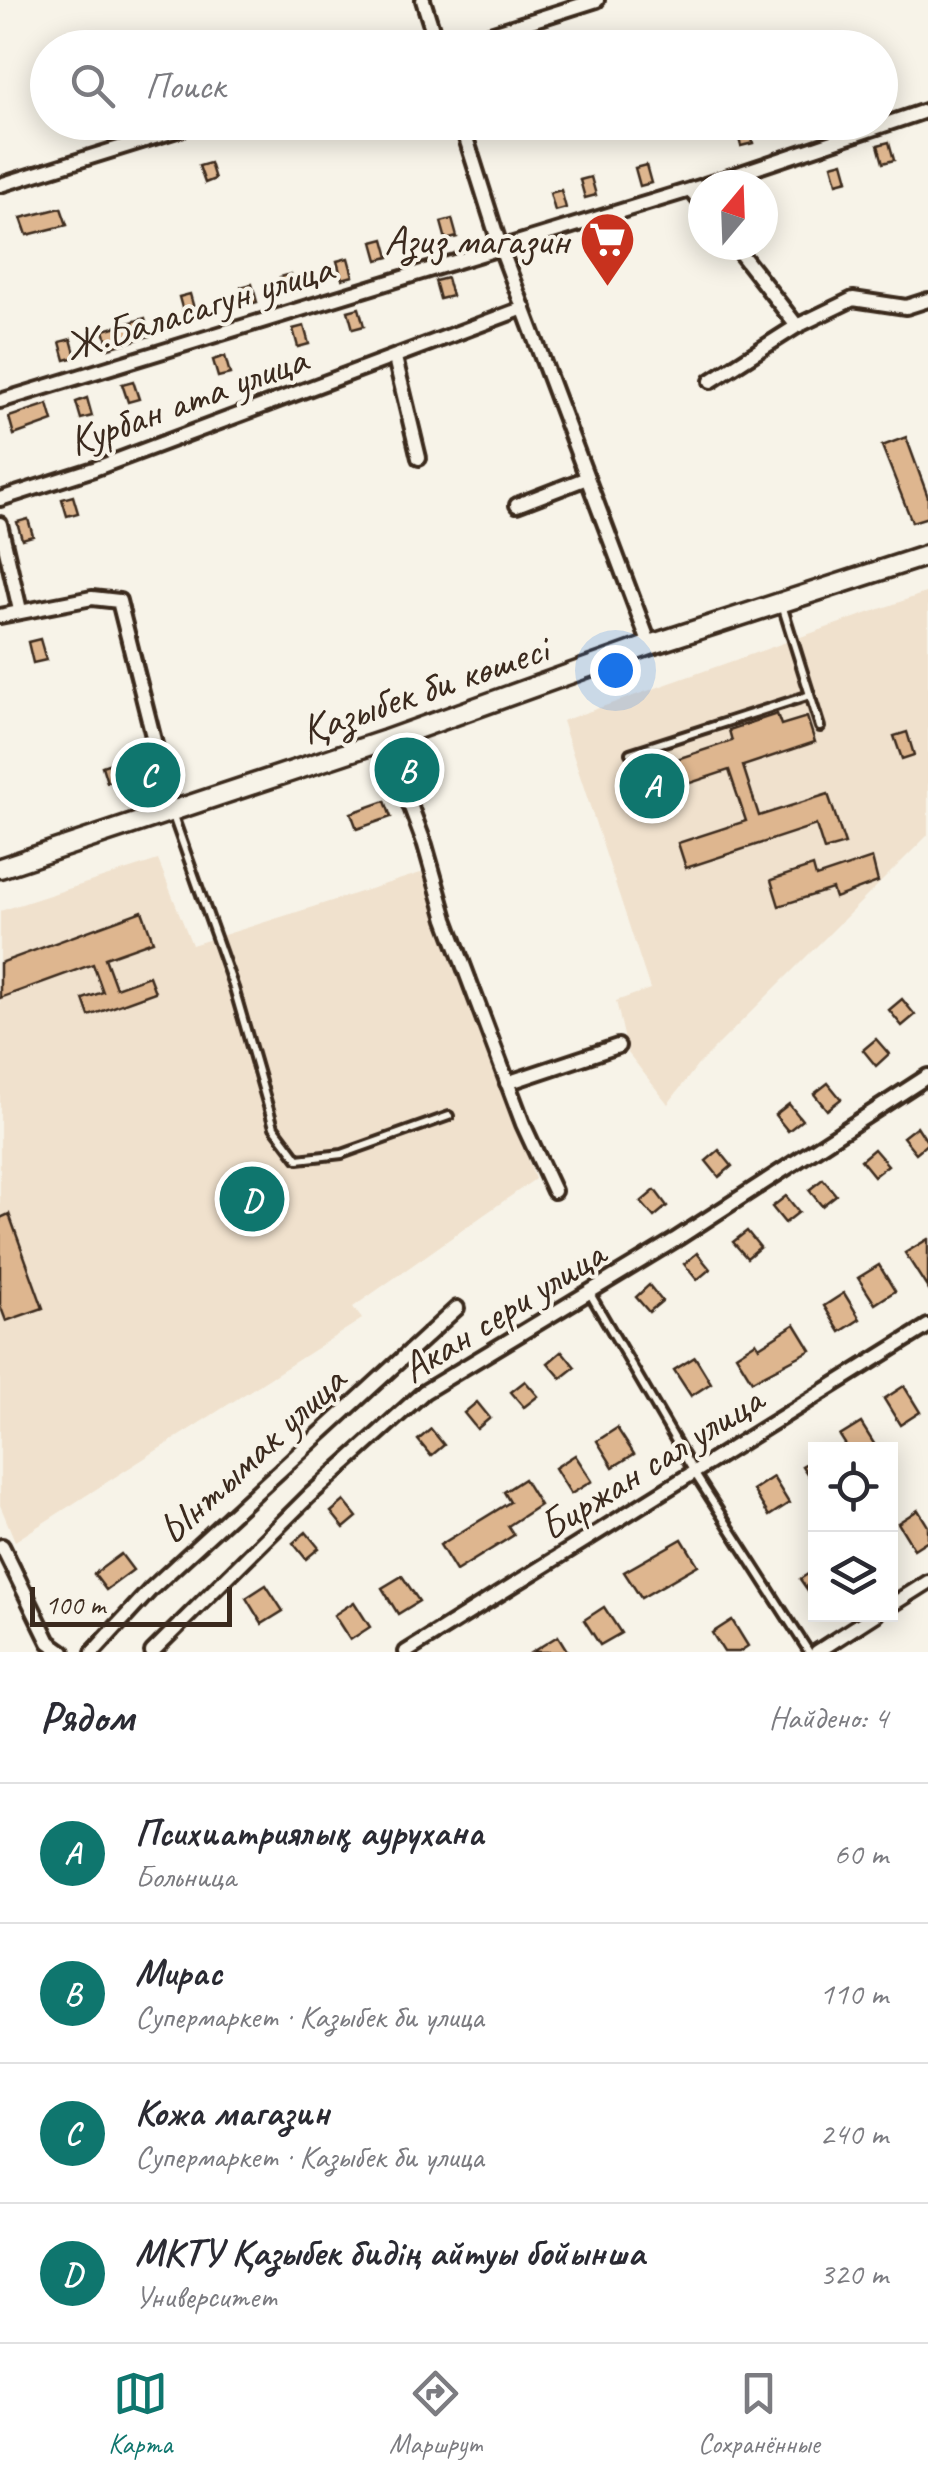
<!DOCTYPE html>
<html lang="ru">
<meta charset="utf-8">
<style>
:root{--surface:#fff;--page:#f7f7f7;--text:#2b2b33;--muted:#7c7c81;--line:#e1e1e2;--accent:#0f766e}
body{margin:0;font-family:Caveat,sans-serif;background:var(--page);color:var(--text)}
.controls{position:absolute;right:30px;bottom:30px;display:grid;overflow:hidden;border-radius:0px;box-shadow:0 5px 25px #0003}
.controls button{width:90px;height:90px;display:grid;place-items:center;padding:0;border:0;border-bottom:2px solid var(--line);background:var(--surface);color:var(--text);font:50px sans-serif}
.compass{position:absolute;left:688px;top:170px;width:90px;height:90px;border-radius:50%;background:var(--surface);box-shadow:0 5px 25px #0003;rotate:19deg}
.scale{position:absolute;left:30px;bottom:25px;width:202px;box-sizing:border-box;padding-left:10px;border:5px solid #3b2a1e;border-top:0;font-size:28px;line-height:35px;white-space:nowrap;color:#3b2a1e;-webkit-text-stroke:8px #f7f3e8;paint-order:stroke}
.you{position:absolute;left:615px;top:670px;width:35px;height:35px;margin:-25px;border:8px solid #fff;border-radius:50%;background:#1a73e8;box-shadow:0 0 0 15px #1a73e833}
.badge{display:grid;place-items:center;width:65px;height:65px;border-radius:50%;background:var(--accent);color:#fff;font-size:32px;font-weight:700}
.pin{position:absolute;translate:-50% -50%;border:5px solid #fff;box-shadow:0 2px 10px #0006}
.list{margin:0;padding:0;list-style:none}
h2{display:flex;justify-content:space-between;align-items:center;height:130px;margin:0;padding:0 40px;font-size:42px}
h2 small{font-size:32px;font-weight:400;color:var(--muted)}
.list li{display:grid;grid-template-columns:65px 1fr auto;gap:30px;align-items:center;box-sizing:border-box;height:140px;padding:0 40px;border-top:2px solid var(--line)}
.list b{display:block;font-size:38px;white-space:nowrap}
.list p{margin:0;font-size:32px;white-space:nowrap;color:var(--muted)}
.list em{font-size:32px;font-style:normal;color:var(--muted)}
.icon{flex:none;width:55px;height:55px;fill:none;stroke:currentColor;stroke-width:2;stroke-linecap:round;stroke-linejoin:round}
.map{position:relative;flex:none;width:928px;height:1652px;overflow:hidden}
.search{position:absolute;background:var(--surface);box-shadow:0 5px 25px #0003;left:30px;right:30px;top:30px;height:110px;display:flex;align-items:center;gap:25px;box-sizing:border-box;padding:0 35px;border-radius:55px;color:var(--muted);font-size:38px}
.sheet{height:690px;background:var(--surface)}
nav{display:flex;justify-content:space-around;align-items:center;box-sizing:border-box;height:140px;border-top:2px solid var(--line);background:var(--surface);font-size:28px;color:var(--muted)}
nav a{display:grid;justify-items:center;gap:5px}
nav .on{color:var(--accent)}
.map>svg:first-child{display:block}
.built{fill:#f0e1cd}
.building{fill:#deb68f;stroke:#3b2a1e;stroke-width:2.5}
.lines{fill:none;stroke-linecap:round;stroke-linejoin:round}
.lane-casing{stroke:#3b2a1e;stroke-width:14}
.street-casing{stroke:#3b2a1e;stroke-width:20}
.secondary-casing{stroke:#3b2a1e;stroke-width:25}
.lane{stroke:#f7f3e8;stroke-width:6}
.street{stroke:#f7f3e8;stroke-width:12}
.secondary{stroke:#f7f3e8;stroke-width:18}
.labels{text-anchor:middle;stroke-width:8;stroke-linejoin:round;paint-order:stroke}
.poi-label{font-size:42px;fill:#3b2a1e;stroke:#f7f3e8;text-anchor:end}
.street-label{font-size:42px;fill:#3b2a1e;stroke:#f7f3e8}
</style>
<div class="map">
<svg width="928" height="1652" viewBox="0 0 928 1652">
<rect width="100%" height="100%" fill="#f7f3e8"/>
<filter id="ink" filterUnits="userSpaceOnUse"><feTurbulence type="fractalNoise" baseFrequency=".01" numOctaves="2"/><feDisplacementMap in="SourceGraphic" scale="20" xChannelSelector="R" yChannelSelector="G"/><feConvolveMatrix kernelMatrix="1 2 1 2 8 2 1 2 1" color-interpolation-filters="sRGB"/></filter>
<g filter="url(#ink)">
<g class="built">
<polygon points="928,592 928,835 697,1066 668,1104 628,1053 616,1001 650,989 562,721"/>
<polygon points="158,860 192,945 427,871 535,1179 353,1307 362,1319 15,1541 0,1505 0,911"/>
</g>
<g class="building">
<polygon points="748,125 753,143 741,146 736,128"/>
<polygon points="889,142 894,160 883,163 878,145"/>
<polygon points="843,162 848,180 837,183 832,165"/>
<polygon points="210,163 215,179 205,183 199,166"/>
<polygon points="646,165 651,183 640,186 635,168"/>
<polygon points="591,177 596,195 585,198 580,180"/>
<polygon points="561,190 566,208 555,211 550,193"/>
<polygon points="61,208 67,225 27,235 21,218"/>
<polygon points="452,219 457,237 446,240 441,222"/>
<polygon points="384,239 389,257 378,260 373,242"/>
<polygon points="348,258 353,276 342,279 337,261"/>
<polygon points="291,274 296,291 285,294 280,277"/>
<polygon points="447,278 452,296 440,299 435,281"/>
<polygon points="252,284 257,302 246,305 241,287"/>
<polygon points="190,294 195,312 184,315 179,297"/>
<polygon points="359,308 364,326 353,329 348,311"/>
<polygon points="145,318 150,336 109,348 104,330"/>
<polygon points="304,326 309,344 298,347 293,329"/>
<polygon points="71,339 76,357 65,360 60,342"/>
<polygon points="225,356 230,374 218,377 213,360"/>
<polygon points="133,381 139,399 128,402 122,384"/>
<polygon points="87,398 92,416 81,419 76,402"/>
<polygon points="48,404 53,421 14,435 9,417"/>
<polygon points="906,437 928,497 928,517 912,522 882,446"/>
<polygon points="73,496 78,513 67,516 62,499"/>
<polygon points="28,519 33,536 22,539 17,522"/>
<polygon points="40,639 46,660 33,663 28,642"/>
<polygon points="777,714 781,725 807,717 815,742 743,766 759,816 828,794 845,844 824,850 816,825 686,868 678,843 746,821 729,770 627,804 619,778 732,741 729,730"/>
<polygon points="907,732 914,755 902,759 894,736"/>
<polygon points="137,754 143,770 107,782 102,766"/>
<polygon points="385,801 391,817 357,829 351,813"/>
<polygon points="872,858 878,882 835,898 832,889 779,906 771,880 813,866 816,877"/>
<polygon points="142,911 153,941 105,958 116,988 149,976 155,992 89,1016 83,999 103,992 93,964 0,998 0,963"/>
<polygon points="902,999 915,1015 902,1026 889,1010"/>
<polygon points="876,1039 889,1054 876,1066 863,1050"/>
<polygon points="828,1083 841,1099 827,1110 814,1094"/>
<polygon points="789,1104 802,1120 788,1131 775,1115"/>
<polygon points="917,1126 928,1143 916,1153 903,1137"/>
<polygon points="874,1149 888,1165 874,1176 861,1160"/>
<polygon points="719,1150 732,1166 719,1177 706,1161"/>
<polygon points="823,1179 836,1195 822,1206 809,1190"/>
<polygon points="655,1190 667,1206 654,1217 641,1202"/>
<polygon points="786,1196 799,1212 785,1223 772,1207"/>
<polygon points="9,1214 43,1308 6,1321 0,1305 0,1218"/>
<polygon points="747,1231 760,1247 747,1258 733,1242"/>
<polygon points="928,1239 928,1289 905,1253"/>
<polygon points="697,1253 710,1269 697,1280 684,1264"/>
<polygon points="879,1265 895,1291 875,1304 858,1278"/>
<polygon points="649,1285 662,1301 649,1312 636,1297"/>
<polygon points="844,1293 860,1319 840,1332 824,1306"/>
<polygon points="795,1324 811,1350 752,1381 736,1355 756,1342 759,1347"/>
<polygon points="562,1351 575,1367 561,1378 548,1363"/>
<polygon points="695,1357 711,1383 691,1396 674,1370"/>
<polygon points="525,1381 538,1396 524,1407 511,1392"/>
<polygon points="904,1386 920,1412 900,1425 884,1399"/>
<polygon points="477,1402 490,1418 477,1429 464,1413"/>
<polygon points="861,1423 878,1450 849,1450 840,1436"/>
<polygon points="617,1428 634,1454 613,1467 597,1441"/>
<polygon points="431,1429 444,1445 431,1456 418,1440"/>
<polygon points="575,1455 592,1481 571,1494 555,1468"/>
<polygon points="816,1458 816,1487 802,1466"/>
<polygon points="773,1477 789,1503 769,1516 753,1490"/>
<polygon points="524,1479 540,1505 508,1526 514,1535 456,1571 440,1545 510,1502 504,1492"/>
<polygon points="344,1501 357,1517 344,1528 331,1512"/>
<polygon points="918,1510 928,1526 928,1540 914,1549 898,1523"/>
<polygon points="306,1532 319,1548 306,1559 293,1543"/>
<polygon points="682,1539 698,1565 641,1598 624,1572"/>
<polygon points="121,1554 133,1570 106,1590 94,1574"/>
<polygon points="816,1569 816,1602 800,1579"/>
<polygon points="402,1576 419,1601 398,1614 382,1588"/>
<polygon points="266,1585 283,1611 262,1624 246,1598"/>
<polygon points="354,1602 370,1627 350,1640 334,1615"/>
<polygon points="604,1607 621,1633 600,1645 584,1620"/>
<polygon points="732,1620 748,1646 739,1652 724,1652 712,1633"/>
<polygon points="558,1636 568,1652 532,1652"/>
</g>
<g class="lines">
<defs>
<g id="lane">
<polyline points="782,605 820,727"/>
<polyline points="630,753 810,695"/>
<polyline points="172,813 234,988 274,1127 298,1159 342,1154 449,1116"/>
<polyline points="589,1292 695,1474 809,1652"/>
</g>
<g id="street">
<polyline points="423,0 438,48"/>
<polyline points="446,48 597,0"/>
<polyline points="461,122 500,246 650,645"/>
<polyline points="0,185 203,122"/>
<polyline points="705,185 928,110"/>
<polyline points="691,190 703,205"/>
<polyline points="734,245 797,326 853,299 906,307 928,300"/>
<polyline points="395,358 419,458"/>
<polyline points="711,381 797,326"/>
<polyline points="0,401 703,186"/>
<polyline points="0,499 94,469 524,308"/>
<polyline points="517,505 587,478"/>
<polyline points="0,524 20,610"/>
<polyline points="0,616 92,598 119,601 172,812"/>
<polyline points="386,740 425,845 446,919 523,1124 554,1191"/>
<polyline points="507,1083 618,1046"/>
<polyline points="2,1546 49,1642 63,1652"/>
<polyline points="890,1606 928,1582"/>
<polyline points="93,1652 151,1589 457,1308"/>
<polyline points="152,1652 309,1496 424,1392 675,1240 928,1076"/>
<polyline points="406,1652 928,1326"/>
<polyline points="817,1652 876,1614"/>
</g>
<polyline id="secondary" points="0,868 386,740 650,645 928,555"/>
</defs>
<use href="#lane" class="lane-casing"/>
<use href="#street" class="street-casing"/>
<use href="#secondary" class="secondary-casing"/>
<use href="#lane" class="lane"/>
<use href="#street" class="street"/>
<use href="#secondary" class="secondary"/>
</g>
</g>
<defs>
<symbol id="supermarket-pin" viewBox="-11 -11 22 30"><path d="M0 17L-7.5 6A9.5 9.5 0 1 1 7.5 6Z" fill="#c8321e" stroke="#f7f3e8"/><path d="M-6-5.5h2.5l.6 2H6L4.5 2H-2.5L-4.4-4H-6ZM-1.5 3.2a1.3 1.3 0 1 0 .1 0ZM3 3.2a1.3 1.3 0 1 0 .1 0Z" fill="#fff"/></symbol>
</defs>
<g fill-rule="evenodd">
<use href="#supermarket-pin" x="576" y="208" width="63" height="86"/>
</g>
<g class="labels">
<g class="poi-label">
<text x="569" y="254">Азиз магазин</text>
</g>
<g class="street-label">
<text transform="translate(198 306) rotate(-17)" y="15">Ж.Баласагун улица</text>
<text transform="translate(187 399) rotate(-20)" y="15">Курбан ата улица</text>
<text transform="translate(424 688) rotate(-19)" y="15">Қазыбек би көшесі</text>
<text transform="translate(502 1310) rotate(-32)" y="15">Акан сери улица</text>
<text transform="translate(251 1454) rotate(-43)" y="15">Ынтымак улица</text>
<text transform="translate(650 1462) rotate(-32)" y="15">Биржан сал улица</text>
</g>
</g>
</svg>
<div class="controls">
<button><svg class="icon" aria-label="locate" viewBox="0 0 24 24"><circle cx="12" cy="12" r="6"/><path d="M12 2v4M12 18v4M2 12h4M18 12h4"/></svg></button>
<button><svg class="icon" aria-label="layers" viewBox="0 0 24 24"><path d="M12 4l9 5-9 5-9-5zM3 14l9 5 9-5"/></svg></button>
</div>
<svg class="compass" viewBox="-18 -18 36 36"><path d="M0-13l5 13h-10z" fill="#e53935"/><path d="M0 13l5-13h-10z" fill="#7c7c81"/></svg>
<div class="scale">100 m</div>
<div class="you"></div>
<div class="pin badge" style="left:652px;top:786px">A</div>
<div class="pin badge" style="left:407px;top:770px">B</div>
<div class="pin badge" style="left:148px;top:775px">C</div>
<div class="pin badge" style="left:252px;top:1199px">D</div>
<div class="search"><svg class="icon" aria-label="search" viewBox="0 0 24 24"><circle cx="10" cy="10" r="6"/><path d="M15 15l6 6"/></svg>Поиск</div>
</div>
<section class="sheet">
<h2>Рядом<small>Найдено: 4</small></h2>
<ul class="list">
<li><span class="badge">A</span><div><b>Психиатриялық аурухана</b><p>Больница</p></div><em>60 m</em></li>
<li><span class="badge">B</span><div><b>Мирас</b><p>Супермаркет · Казыбек би улица</p></div><em>110 m</em></li>
<li><span class="badge">C</span><div><b>Кожа магазин</b><p>Супермаркет · Казыбек би улица</p></div><em>240 m</em></li>
<li><span class="badge">D</span><div><b>МКТУ Қазыбек бидің айтуы бойынша</b><p>Университет</p></div><em>320 m</em></li>
</ul>
</section>
<nav>
<a class="on"><svg class="icon" aria-label="map" viewBox="0 0 24 24"><path d="M3 6l6-2 6 2 6-2v14l-6 2-6-2-6 2zM9 4v14M15 6v14"/></svg>Карта</a>
<a><svg class="icon" aria-label="directions" viewBox="0 0 24 24"><path d="M12 3l9 9-9 9-9-9zM9 14v-3h6M13 9l2 2-2 2"/></svg>Маршрут</a>
<a><svg class="icon" aria-label="saved" viewBox="0 0 24 24"><path d="M7 4h10v16l-5-4-5 4z"/></svg>Сохранённые</a>
</nav>
